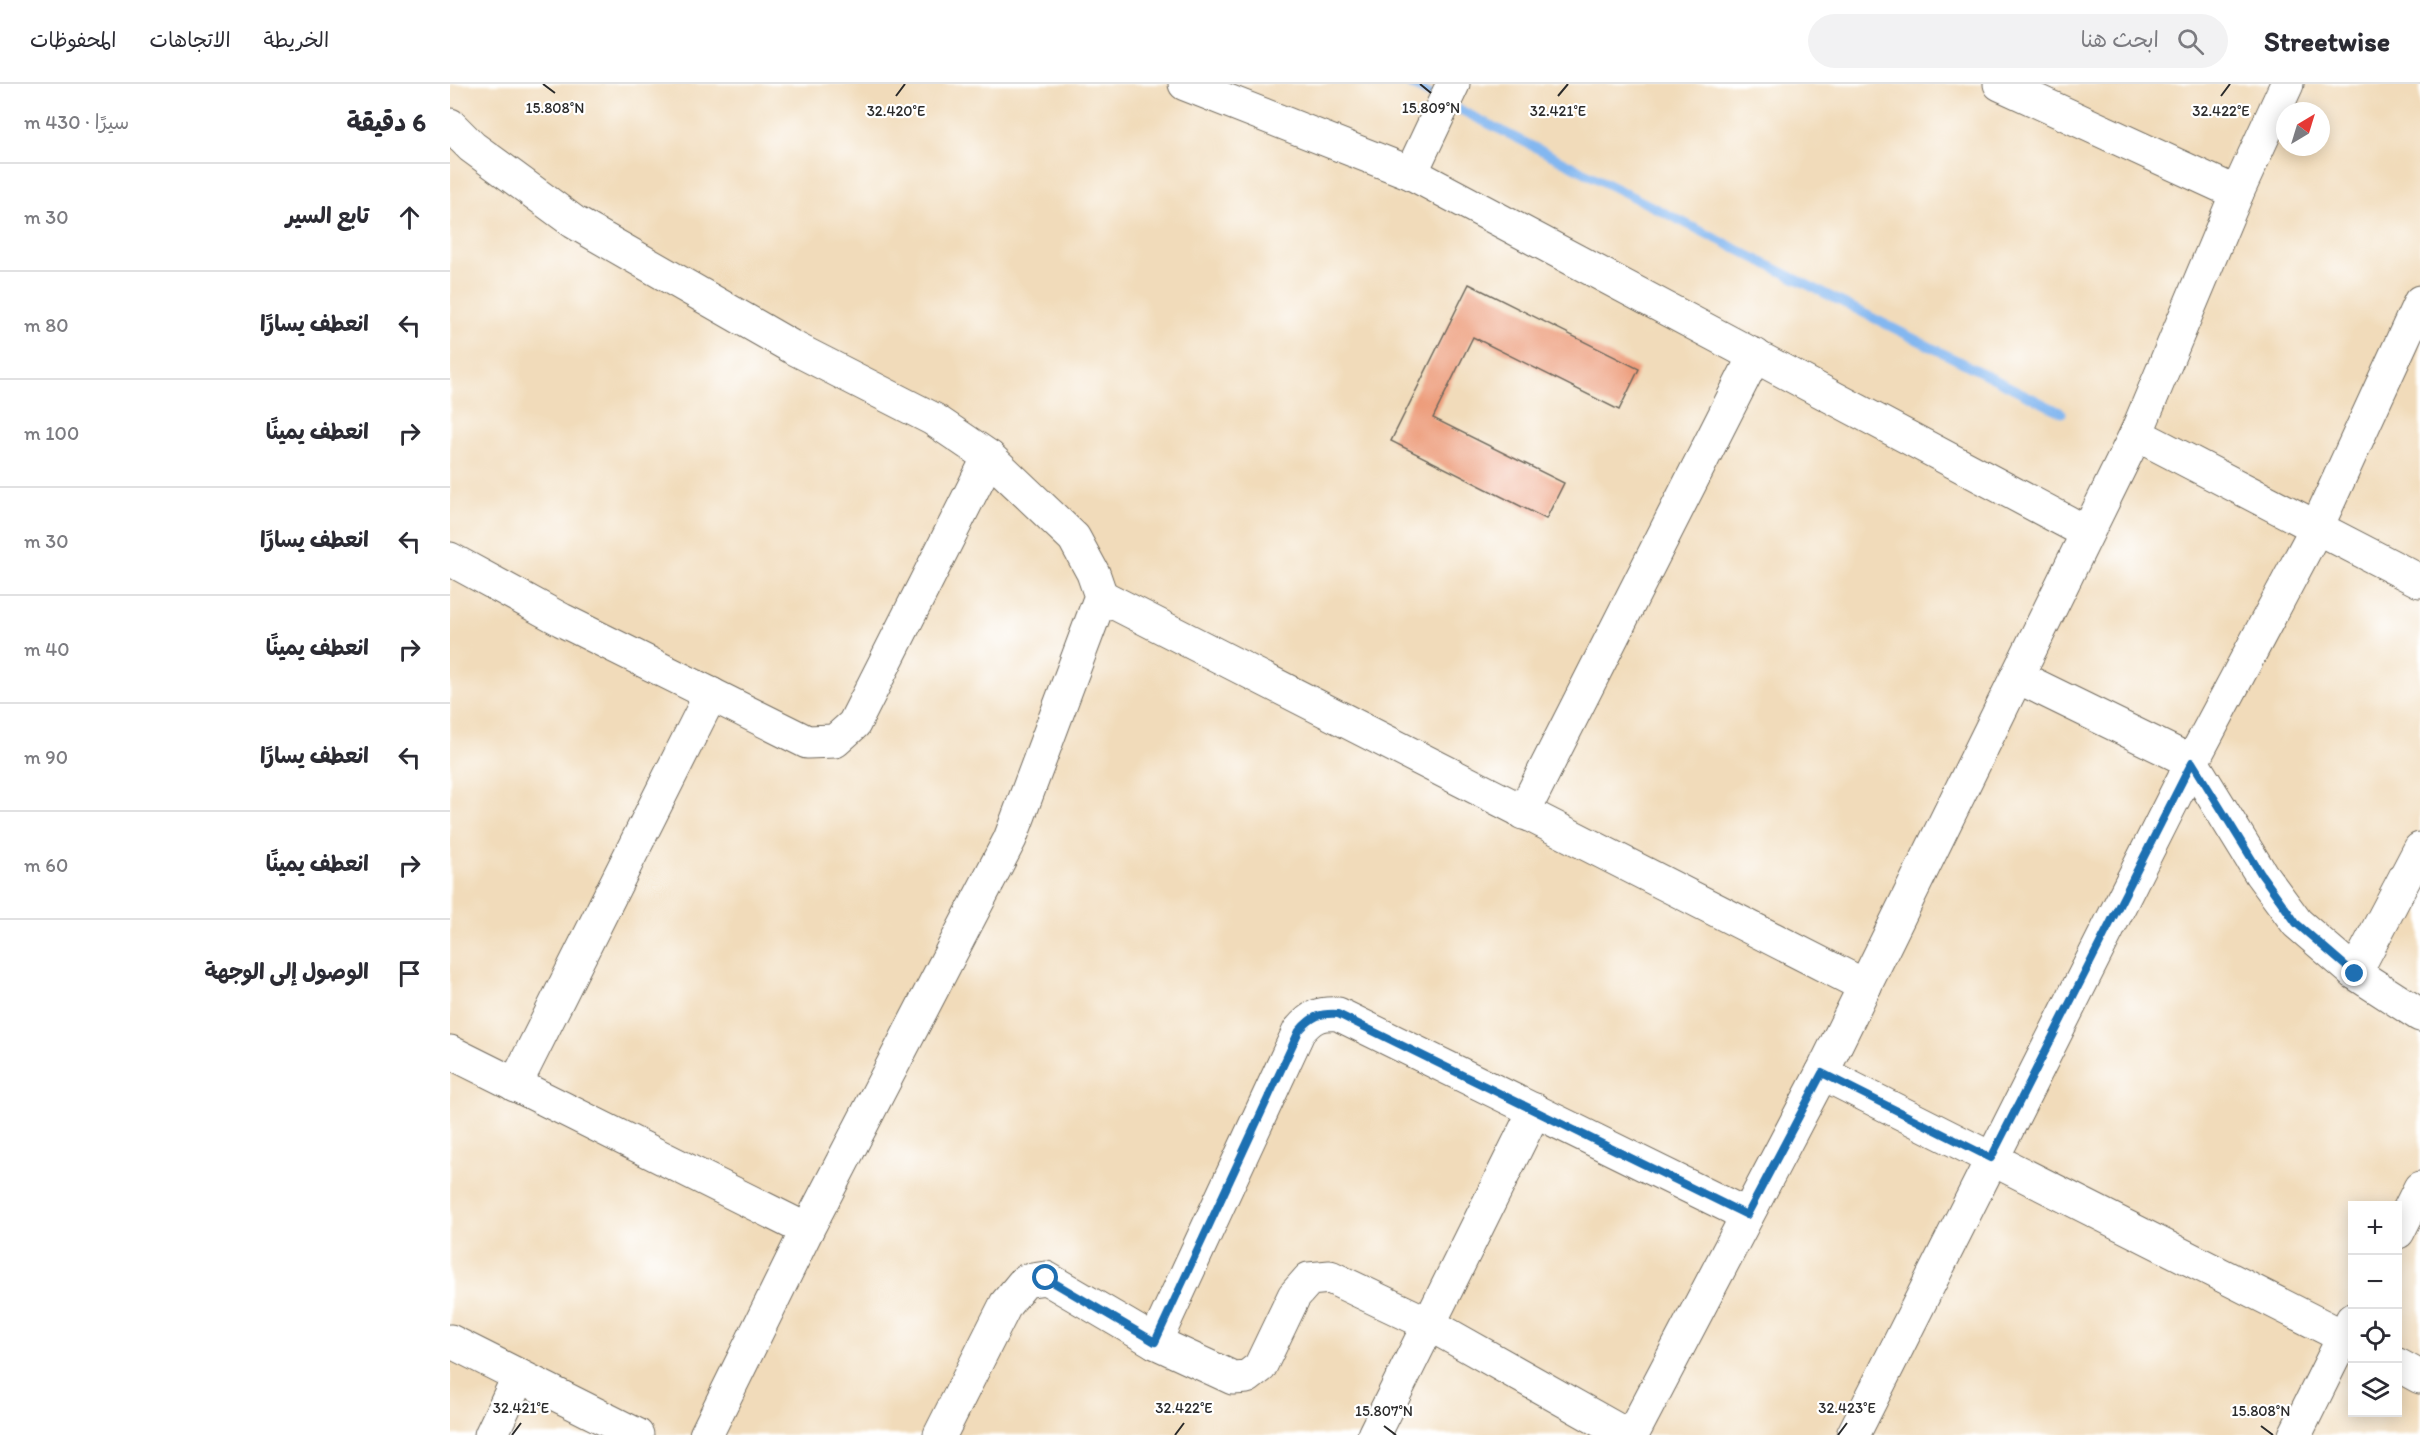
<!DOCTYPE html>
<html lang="ar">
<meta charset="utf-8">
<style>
:root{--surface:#fff;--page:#f2f2f3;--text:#2b2b33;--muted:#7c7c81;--line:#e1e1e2}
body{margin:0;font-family:Itim,"Playpen Sans Arabic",sans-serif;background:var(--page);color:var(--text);direction:rtl}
.controls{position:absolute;right:18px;bottom:18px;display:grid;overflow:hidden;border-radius:0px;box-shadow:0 3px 15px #0003}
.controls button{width:54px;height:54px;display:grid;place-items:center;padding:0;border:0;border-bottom:2px solid var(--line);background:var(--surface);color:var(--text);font:30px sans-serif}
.compass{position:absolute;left:1826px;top:18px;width:54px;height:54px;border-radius:50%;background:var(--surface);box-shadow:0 3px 15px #0003;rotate:38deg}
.stop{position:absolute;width:18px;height:18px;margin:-14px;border:4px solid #1f6fb2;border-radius:50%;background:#fff}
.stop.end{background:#1f6fb2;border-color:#fff;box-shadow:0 2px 6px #0008}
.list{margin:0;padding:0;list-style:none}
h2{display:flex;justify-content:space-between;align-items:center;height:78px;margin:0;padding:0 24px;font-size:26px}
h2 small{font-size:20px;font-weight:400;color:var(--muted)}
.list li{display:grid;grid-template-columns:39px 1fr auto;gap:18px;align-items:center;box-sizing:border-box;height:108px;padding:0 24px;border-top:2px solid var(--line)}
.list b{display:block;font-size:22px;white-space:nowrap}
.list em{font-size:20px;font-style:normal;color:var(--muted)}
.icon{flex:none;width:33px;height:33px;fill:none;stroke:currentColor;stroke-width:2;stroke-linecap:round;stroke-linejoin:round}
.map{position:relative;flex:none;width:1970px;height:1351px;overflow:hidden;direction:ltr}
header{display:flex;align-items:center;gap:36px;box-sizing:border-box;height:84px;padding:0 30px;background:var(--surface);border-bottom:2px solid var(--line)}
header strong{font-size:28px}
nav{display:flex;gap:33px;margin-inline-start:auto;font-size:21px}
.search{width:420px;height:54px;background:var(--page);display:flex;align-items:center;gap:15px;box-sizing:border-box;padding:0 21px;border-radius:33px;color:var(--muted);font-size:22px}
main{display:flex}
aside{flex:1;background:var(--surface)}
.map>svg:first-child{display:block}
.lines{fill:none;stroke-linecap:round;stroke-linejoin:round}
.stream{stroke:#83b7f0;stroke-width:9}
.building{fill:#ed9d7c}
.minor-casing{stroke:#70695d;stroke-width:35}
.minor{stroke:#fff;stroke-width:33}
.route{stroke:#1f6fb2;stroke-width:8}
.ticks{fill:none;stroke:#2b2b2b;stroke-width:2}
.ticks-label{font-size:15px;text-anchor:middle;fill:#2b2b2b;stroke:#fff;stroke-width:4.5;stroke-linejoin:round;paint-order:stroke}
</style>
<header>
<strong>Streetwise</strong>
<div class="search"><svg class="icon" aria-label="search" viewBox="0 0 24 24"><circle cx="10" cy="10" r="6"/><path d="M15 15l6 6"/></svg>ابحث هنا</div>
<nav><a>الخريطة</a><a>الاتجاهات</a><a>المحفوظات</a></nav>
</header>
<main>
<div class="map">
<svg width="1970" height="1351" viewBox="0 0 1970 1351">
<rect width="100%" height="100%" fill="#fff"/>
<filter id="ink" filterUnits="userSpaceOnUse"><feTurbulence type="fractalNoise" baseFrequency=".0167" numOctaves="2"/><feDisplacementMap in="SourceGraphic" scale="12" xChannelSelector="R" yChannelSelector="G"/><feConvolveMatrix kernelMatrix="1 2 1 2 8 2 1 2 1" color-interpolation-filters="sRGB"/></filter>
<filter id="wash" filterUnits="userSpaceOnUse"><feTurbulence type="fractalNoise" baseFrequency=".008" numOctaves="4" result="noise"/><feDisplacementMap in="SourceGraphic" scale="24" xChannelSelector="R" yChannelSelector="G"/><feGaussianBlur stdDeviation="1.35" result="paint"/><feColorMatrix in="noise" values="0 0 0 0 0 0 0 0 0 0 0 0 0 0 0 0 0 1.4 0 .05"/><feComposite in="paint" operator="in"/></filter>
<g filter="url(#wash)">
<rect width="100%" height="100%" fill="#f1dbba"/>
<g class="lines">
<polyline class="stream" points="959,0 1612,329"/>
</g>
<g id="blocks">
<polygon class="building" points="1019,200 1189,285 1169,326 1023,253 983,334 1114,399 1096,435 941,357"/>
</g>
</g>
<g filter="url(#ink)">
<use href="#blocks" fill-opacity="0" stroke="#70695d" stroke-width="1.5"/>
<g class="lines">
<defs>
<g id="minor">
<polyline points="735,0 961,89 1636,448"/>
<polyline points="1550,0 1787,109"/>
<polyline points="0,41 22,63 124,138 342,263 483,335 539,373 624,454 643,489 651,512 560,755 357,1146 256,1351"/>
<polyline points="961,89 1003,0"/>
<polyline points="1686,350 1970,497"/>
<polyline points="0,475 112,536 357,658 385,657 404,640 539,373"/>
<polyline points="651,512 1415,902"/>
<polyline points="1568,593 1742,678 1811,790 1847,839 1905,889 1970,931"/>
<polyline points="1073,729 1305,271"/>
<polyline points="1905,889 1970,765"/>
<polyline points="0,968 357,1146"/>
<polyline points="1372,989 1902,1257"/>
<polyline points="65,1001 261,610"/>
<polyline points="1948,1148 1970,1104"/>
<polyline points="0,1257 187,1351"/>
<path d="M 705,1258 L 849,947 C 862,932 869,929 888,930 L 1297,1131"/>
<polyline points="1948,1281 1970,1293"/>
<polyline points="41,1351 69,1292"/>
<polyline points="490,1351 556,1220 575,1197 596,1194 705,1258 783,1294 797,1293 810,1283 844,1212 859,1195 880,1193 979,1240 1176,1351"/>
<polyline points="924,1351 1085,1026"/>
<polyline points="1182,1351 1372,989 1686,350 1787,109 1837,0"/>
<polyline points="1403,1351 1742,678 1866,445 1970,218"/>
<polyline points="1845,1351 1902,1236"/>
</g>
</defs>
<use href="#minor" class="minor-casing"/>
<use href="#minor" class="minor"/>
</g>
</g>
<g class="lines" filter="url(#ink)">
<path class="route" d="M 596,1194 L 705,1258 L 849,947 C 862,932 869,929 888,930 L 1297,1131 L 1372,989 L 1541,1074 L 1742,678 L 1811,790 L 1846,839 L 1905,890"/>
</g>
<path class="ticks" d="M 93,0 L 105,9M 970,0 L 981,9M 446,12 L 455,0M 1108,12 L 1118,0M 1771,12 L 1780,0M 934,1342 L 946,1351M 1811,1342 L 1823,1351M 62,1351 L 71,1339M 725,1351 L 734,1339M 1388,1351 L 1397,1339"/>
<g class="ticks-label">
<text x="105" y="29">15.808°N</text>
<text x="981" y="29">15.809°N</text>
<text x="1771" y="32">32.422°E</text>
<text x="446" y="32">32.420°E</text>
<text x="1108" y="32">32.421°E</text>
<text x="71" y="1329">32.421°E</text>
<text x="734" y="1329">32.422°E</text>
<text x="1397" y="1329">32.423°E</text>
<text x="934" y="1332">15.807°N</text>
<text x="1811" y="1332">15.808°N</text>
</g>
</svg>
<div class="controls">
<button>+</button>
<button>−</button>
<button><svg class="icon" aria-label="locate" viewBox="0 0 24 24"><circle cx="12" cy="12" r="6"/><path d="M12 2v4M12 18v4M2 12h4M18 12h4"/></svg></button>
<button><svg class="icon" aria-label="layers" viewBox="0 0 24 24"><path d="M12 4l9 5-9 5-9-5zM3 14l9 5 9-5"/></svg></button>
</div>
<svg class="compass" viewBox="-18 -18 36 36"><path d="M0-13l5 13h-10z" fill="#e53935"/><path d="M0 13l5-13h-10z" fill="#7c7c81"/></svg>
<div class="stop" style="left:596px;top:1194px"></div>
<div class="stop end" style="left:1905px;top:890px"></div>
</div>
<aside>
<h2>6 دقيقة<small>سيرًا · 430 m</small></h2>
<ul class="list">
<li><svg class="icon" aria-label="ahead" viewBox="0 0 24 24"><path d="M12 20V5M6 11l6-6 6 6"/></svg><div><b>تابع السير</b></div><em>30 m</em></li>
<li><svg class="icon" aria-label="left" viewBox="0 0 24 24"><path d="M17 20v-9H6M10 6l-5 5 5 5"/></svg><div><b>انعطف يسارًا</b></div><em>80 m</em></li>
<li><svg class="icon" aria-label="right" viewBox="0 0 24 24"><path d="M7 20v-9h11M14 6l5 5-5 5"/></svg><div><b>انعطف يمينًا</b></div><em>100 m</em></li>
<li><svg class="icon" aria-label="left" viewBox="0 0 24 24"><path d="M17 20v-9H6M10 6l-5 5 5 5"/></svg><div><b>انعطف يسارًا</b></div><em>30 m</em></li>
<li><svg class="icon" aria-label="right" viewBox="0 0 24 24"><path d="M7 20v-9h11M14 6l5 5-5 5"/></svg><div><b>انعطف يمينًا</b></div><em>40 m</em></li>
<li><svg class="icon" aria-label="left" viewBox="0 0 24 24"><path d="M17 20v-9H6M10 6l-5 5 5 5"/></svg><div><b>انعطف يسارًا</b></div><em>90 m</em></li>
<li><svg class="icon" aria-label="right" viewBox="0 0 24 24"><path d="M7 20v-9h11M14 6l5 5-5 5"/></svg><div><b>انعطف يمينًا</b></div><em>60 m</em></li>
<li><svg class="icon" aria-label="arrive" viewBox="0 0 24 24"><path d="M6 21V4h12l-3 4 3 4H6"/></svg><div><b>الوصول إلى الوجهة</b></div></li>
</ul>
</aside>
</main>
